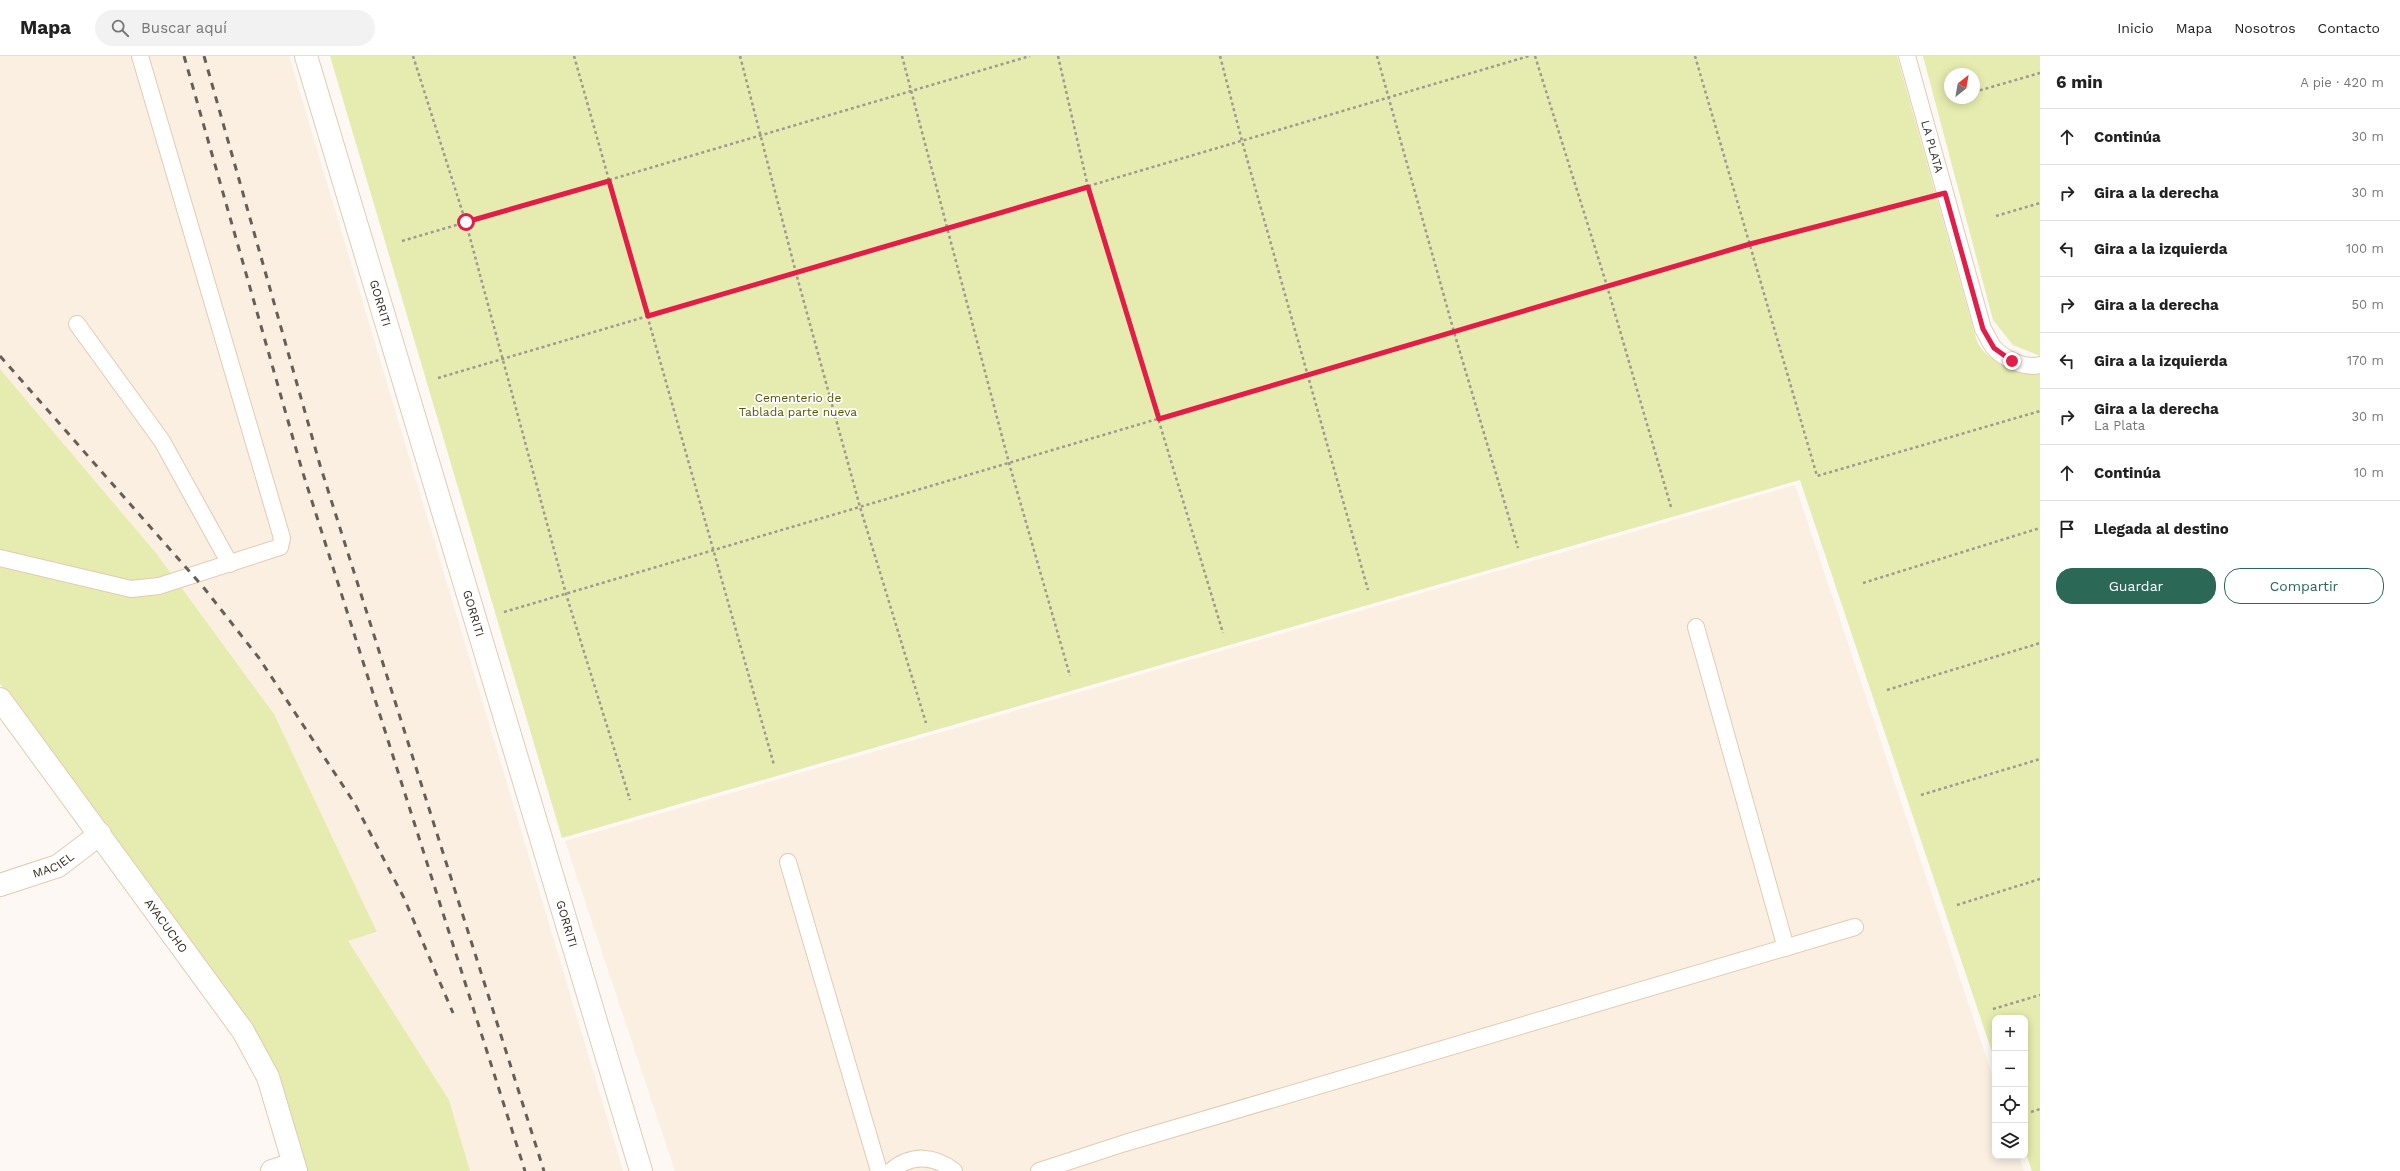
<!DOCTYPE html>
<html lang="es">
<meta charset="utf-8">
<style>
:root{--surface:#fff;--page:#f2f2f2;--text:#222;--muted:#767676;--line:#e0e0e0;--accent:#2b6956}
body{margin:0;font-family:"Work Sans",sans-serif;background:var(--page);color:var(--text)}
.controls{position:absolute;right:12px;bottom:12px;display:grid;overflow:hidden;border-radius:8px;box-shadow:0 2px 10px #0003}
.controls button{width:36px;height:36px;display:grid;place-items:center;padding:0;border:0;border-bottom:1px solid var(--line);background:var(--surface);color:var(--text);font:20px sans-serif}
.compass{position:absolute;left:1944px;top:12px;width:36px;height:36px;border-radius:50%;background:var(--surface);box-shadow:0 2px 10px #0003;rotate:31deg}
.stop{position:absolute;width:12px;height:12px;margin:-9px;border:3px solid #e11d48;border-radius:50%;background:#fff}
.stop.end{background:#e11d48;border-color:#fff;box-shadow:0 1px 4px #0008}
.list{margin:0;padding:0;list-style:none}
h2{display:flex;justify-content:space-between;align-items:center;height:52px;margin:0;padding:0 16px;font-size:17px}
h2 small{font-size:13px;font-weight:400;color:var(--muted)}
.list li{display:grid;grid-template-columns:26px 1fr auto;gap:12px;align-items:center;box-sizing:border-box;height:56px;padding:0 16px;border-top:1px solid var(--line)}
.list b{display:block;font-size:15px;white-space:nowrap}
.list p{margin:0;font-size:13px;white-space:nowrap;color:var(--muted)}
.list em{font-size:13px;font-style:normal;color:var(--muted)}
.actions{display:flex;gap:8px;padding:12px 16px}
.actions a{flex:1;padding:9px 0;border:1px solid var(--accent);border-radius:16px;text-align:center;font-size:14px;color:var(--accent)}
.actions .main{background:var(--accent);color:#fff}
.icon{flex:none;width:22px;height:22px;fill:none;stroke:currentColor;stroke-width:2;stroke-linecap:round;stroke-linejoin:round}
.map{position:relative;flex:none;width:2040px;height:1115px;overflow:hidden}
header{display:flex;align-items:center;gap:24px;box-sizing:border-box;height:56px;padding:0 20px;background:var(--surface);border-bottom:1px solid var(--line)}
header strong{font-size:19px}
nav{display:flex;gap:22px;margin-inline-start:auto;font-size:14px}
.search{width:280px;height:36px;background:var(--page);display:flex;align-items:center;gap:10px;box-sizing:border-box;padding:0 14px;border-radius:22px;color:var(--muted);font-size:15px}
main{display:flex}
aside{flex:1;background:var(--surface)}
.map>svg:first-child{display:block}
.built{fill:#fbefe2}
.green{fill:#e6ebaf;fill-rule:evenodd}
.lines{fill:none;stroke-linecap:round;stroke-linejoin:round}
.service-casing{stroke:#e3cbb1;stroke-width:18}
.minor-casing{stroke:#e3cbb1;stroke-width:24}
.path{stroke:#9f9991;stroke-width:2.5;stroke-dasharray:3 3;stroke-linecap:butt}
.service{stroke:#fff;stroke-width:16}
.minor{stroke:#fff;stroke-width:22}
.rail{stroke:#675f56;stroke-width:3;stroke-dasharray:7 7;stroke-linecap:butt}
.route{stroke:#e11d48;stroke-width:5}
.labels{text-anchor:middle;stroke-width:3.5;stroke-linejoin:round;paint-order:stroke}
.street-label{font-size:12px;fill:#342b21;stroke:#fff}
.park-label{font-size:12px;fill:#545700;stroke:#fff}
</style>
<header>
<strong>Mapa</strong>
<div class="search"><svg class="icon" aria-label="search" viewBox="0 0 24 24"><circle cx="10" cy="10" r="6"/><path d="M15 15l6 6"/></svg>Buscar aquí</div>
<nav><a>Inicio</a><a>Mapa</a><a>Nosotros</a><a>Contacto</a></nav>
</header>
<main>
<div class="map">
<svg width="2040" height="1115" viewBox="0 0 2040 1115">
<rect width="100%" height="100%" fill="#fdf8f3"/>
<g class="built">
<polygon points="0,0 289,0 623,1115 470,1115 449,1044 347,885 377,877 274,658 156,497 0,313"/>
<polygon points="1795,429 1995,1027 1995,1100 2019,1100 2024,1115 675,1115 565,785"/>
</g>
<g class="green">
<path d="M 330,0 L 1897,0 L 1970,261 C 1973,270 1975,281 1979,289 C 1989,306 2021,320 2040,316 L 2040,1115 L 2032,1115 L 2025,1094 L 2025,962 L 1995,962 L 1995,1005 L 1800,424 L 562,782 Z"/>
<path d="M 1923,0 L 2040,0 L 2040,300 L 2013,289 L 1993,264 ZM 1950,18 L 1974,18 L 1974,42 L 1950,42 Z"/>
<polygon points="0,313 156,497 274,658 377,876 348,885 449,1044 470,1115 305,1115 255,978 0,628"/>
</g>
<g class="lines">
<defs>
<g id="service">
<path id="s1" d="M 1907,0 L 1983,273 C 1987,279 1990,287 1994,292 C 2004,303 2026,313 2040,309"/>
<polyline points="77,268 162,385 230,508"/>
<polyline points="0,502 131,533 159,530 280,491 282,482 140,0"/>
<polyline points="1696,571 1786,892"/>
<polyline points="788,806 879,1115"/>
<path d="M 891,1115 C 911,1098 934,1099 954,1115"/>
<polyline points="1039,1115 1125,1087 1855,871"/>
</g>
<g id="minor">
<path id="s2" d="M 306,0 L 641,1115"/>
<path id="s3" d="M 0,643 L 243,975 L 268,1021 L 296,1115"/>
<path id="s4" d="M 0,829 L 58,810 L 100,778"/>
<polyline points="272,1115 294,1108"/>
</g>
</defs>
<use href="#service" class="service-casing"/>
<use href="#minor" class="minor-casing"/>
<g class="path">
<polyline points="413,0 466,167 566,538 630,744"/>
<polyline points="574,0 774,709"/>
<polyline points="740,0 796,217 860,451 926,667"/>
<polyline points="902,0 1009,407 1070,620"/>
<polyline points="1058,0 1088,131 1223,577"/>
<polyline points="1220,0 1242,85 1368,534"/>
<polyline points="1377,0 1454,276 1518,492"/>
<polyline points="1535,0 1607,230 1671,451"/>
<polyline points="1695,0 1817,420 2040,355"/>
<polyline points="1974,36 2040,17"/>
<polyline points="1996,160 2040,147"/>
<polyline points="402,185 1030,0"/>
<polyline points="438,322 1529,0"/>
<polyline points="1863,527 2040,472"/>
<polyline points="504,556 1750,188 1921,144"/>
<polyline points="1887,634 2040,587"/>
<polyline points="1921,739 2040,703"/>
<polyline points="1957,849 2040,823"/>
<polyline points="1993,953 2040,939"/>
<polyline points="2031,1056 2040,1053"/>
</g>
<use href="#service" class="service"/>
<use href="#minor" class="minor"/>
<g class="rail">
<polyline points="184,0 302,414 525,1115"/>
<polyline points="204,0 320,409 544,1115"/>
<polyline points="0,300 204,532 259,602 355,748 404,842 453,957"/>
</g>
</g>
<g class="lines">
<polyline class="route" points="466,166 609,125 648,260 1088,131 1159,363 1750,188 1945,137 1983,273 1994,292 2012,305"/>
</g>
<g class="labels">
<g class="street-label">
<text dy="4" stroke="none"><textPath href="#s1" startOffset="94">LA PLATA</textPath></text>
<text dy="4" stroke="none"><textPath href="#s2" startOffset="258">GORRITI</textPath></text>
<text dy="4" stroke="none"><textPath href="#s2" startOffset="582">GORRITI</textPath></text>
<text dy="4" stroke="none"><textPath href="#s4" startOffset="57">MACIEL</textPath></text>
<text dy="4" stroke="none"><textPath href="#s2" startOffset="906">GORRITI</textPath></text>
<text dy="4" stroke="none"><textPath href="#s3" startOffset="281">AYACUCHO</textPath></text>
</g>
<g class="park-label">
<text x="798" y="346">Cementerio de<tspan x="798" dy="14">Tablada parte nueva</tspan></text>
</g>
</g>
</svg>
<div class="controls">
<button>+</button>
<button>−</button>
<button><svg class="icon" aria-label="locate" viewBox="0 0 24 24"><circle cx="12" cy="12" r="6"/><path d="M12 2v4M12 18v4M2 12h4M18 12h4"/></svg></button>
<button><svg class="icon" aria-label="layers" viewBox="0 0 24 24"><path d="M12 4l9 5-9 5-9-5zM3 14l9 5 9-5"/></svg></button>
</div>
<svg class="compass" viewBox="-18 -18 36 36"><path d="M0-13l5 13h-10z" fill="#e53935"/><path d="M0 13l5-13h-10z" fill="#767676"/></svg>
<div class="stop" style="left:466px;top:166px"></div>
<div class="stop end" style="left:2012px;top:305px"></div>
</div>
<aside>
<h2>6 min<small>A pie · 420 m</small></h2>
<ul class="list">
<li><svg class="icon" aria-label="ahead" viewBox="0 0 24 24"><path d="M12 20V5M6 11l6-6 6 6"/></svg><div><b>Continúa</b></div><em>30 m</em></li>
<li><svg class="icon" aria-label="right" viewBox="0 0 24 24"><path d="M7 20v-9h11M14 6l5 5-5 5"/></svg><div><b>Gira a la derecha</b></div><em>30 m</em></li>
<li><svg class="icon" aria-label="left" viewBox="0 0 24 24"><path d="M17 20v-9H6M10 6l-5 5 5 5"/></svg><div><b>Gira a la izquierda</b></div><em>100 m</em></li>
<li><svg class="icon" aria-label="right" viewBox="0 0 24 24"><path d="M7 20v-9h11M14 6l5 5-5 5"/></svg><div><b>Gira a la derecha</b></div><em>50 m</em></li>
<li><svg class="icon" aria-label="left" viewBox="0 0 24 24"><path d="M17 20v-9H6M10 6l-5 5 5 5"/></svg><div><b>Gira a la izquierda</b></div><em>170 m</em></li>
<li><svg class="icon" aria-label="right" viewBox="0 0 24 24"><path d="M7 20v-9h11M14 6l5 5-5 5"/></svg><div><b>Gira a la derecha</b><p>La Plata</p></div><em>30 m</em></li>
<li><svg class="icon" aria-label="ahead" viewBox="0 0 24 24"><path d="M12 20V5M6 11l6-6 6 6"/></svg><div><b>Continúa</b></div><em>10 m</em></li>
<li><svg class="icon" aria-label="arrive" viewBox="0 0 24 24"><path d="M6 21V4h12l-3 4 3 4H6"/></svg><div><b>Llegada al destino</b></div></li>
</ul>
<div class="actions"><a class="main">Guardar</a><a>Compartir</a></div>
</aside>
</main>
